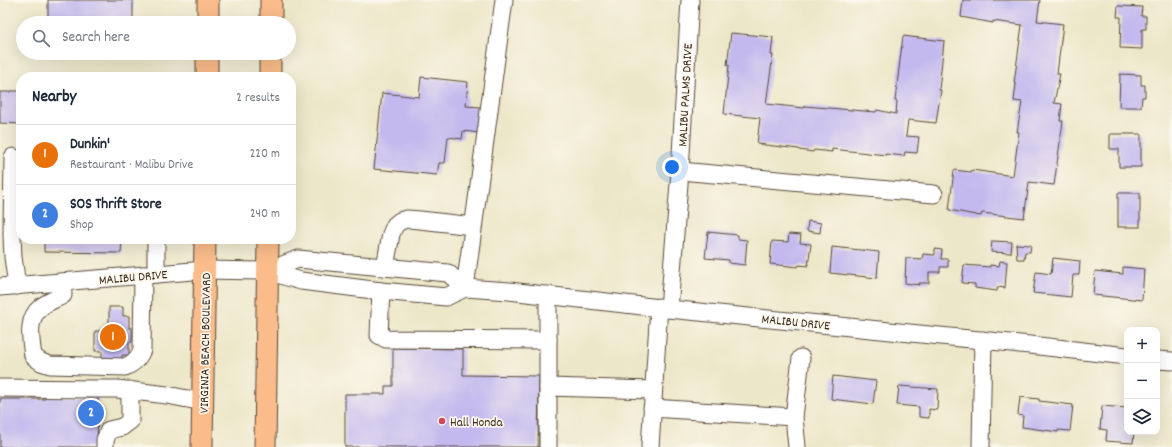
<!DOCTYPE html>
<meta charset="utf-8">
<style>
:root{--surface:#fff;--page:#f2f2f3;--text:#1f2937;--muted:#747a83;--line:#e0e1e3;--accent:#db2777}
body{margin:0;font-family:Dekko,sans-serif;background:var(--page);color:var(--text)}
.controls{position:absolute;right:12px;bottom:12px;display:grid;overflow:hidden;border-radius:8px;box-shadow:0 4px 16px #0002}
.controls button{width:36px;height:36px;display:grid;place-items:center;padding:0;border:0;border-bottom:1px solid var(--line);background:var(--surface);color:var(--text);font:20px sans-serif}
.you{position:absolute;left:672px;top:167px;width:14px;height:14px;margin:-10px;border:3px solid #fff;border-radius:50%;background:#1a73e8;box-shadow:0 0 0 6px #1a73e833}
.badge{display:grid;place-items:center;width:26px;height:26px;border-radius:50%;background:var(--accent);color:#fff;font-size:13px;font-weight:700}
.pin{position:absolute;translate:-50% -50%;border:2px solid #fff;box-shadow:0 1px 4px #0006}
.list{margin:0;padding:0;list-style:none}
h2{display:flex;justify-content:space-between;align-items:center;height:52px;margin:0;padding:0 16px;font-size:17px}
h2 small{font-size:13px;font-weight:400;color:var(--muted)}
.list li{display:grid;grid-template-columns:26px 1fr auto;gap:12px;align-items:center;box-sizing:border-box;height:60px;padding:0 16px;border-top:1px solid var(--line)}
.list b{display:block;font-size:15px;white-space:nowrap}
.list p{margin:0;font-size:13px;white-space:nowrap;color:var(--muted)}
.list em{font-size:13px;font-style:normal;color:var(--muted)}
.icon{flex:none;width:22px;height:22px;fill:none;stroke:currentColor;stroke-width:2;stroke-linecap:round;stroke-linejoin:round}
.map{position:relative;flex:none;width:1172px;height:447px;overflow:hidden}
.search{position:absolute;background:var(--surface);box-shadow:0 4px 16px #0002;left:16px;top:16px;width:280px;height:44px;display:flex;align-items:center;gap:10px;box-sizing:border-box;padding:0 14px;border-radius:22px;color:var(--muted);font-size:15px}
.panel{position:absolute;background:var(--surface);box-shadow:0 4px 16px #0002;left:16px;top:72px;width:280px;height:172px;border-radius:16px}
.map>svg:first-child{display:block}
.building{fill:#c3b9ee}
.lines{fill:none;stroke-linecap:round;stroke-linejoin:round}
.minor-casing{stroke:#564638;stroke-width:19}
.major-casing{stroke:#564638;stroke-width:23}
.minor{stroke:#fff;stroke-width:17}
.major{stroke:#f9bc8a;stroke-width:21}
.poi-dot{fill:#d1495b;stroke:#fbf7ec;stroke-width:1.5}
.labels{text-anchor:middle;stroke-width:3.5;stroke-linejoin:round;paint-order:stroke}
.street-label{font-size:13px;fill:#3b2a1e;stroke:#fbf7ec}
.poi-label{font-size:13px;fill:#3b2a1e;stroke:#fbf7ec;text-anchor:start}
</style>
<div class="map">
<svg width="1172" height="447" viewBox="0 0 1172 447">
<rect width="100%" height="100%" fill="#fbf7ec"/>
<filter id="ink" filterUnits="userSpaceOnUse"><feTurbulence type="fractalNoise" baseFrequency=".025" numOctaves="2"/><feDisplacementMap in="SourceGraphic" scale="8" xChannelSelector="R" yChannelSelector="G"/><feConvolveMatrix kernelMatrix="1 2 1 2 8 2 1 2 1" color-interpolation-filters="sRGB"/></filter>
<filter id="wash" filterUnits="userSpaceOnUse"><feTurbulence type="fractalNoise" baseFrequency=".012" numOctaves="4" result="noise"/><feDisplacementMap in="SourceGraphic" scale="16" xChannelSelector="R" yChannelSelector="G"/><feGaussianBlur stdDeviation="0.9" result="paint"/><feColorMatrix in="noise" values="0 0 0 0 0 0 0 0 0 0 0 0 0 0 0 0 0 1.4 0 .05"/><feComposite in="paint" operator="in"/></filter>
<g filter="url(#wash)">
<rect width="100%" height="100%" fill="#ede7c9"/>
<g id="blocks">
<g class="building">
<rect x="48" y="0" width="85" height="23"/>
<polygon points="963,0 1040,0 1037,21 1063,24 1057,74 1060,74 1054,103 1062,104 1060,121 1063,121 1054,185 1029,182 1024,218 982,213 981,216 949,210 954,170 971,172 972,170 1013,176 1019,132 1017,132 1022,102 1014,101 1016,84 1014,83 1022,25 993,21 993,23 961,17"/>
<polygon points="1118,6 1142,7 1141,16 1146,16 1146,29 1142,29 1142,49 1120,48 1121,17 1117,17"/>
<polygon points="731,33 773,37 771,55 773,55 766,104 804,108 805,106 876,112 877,110 896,114 897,101 895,101 903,36 944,41 939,90 941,90 936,123 908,120 906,136 919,137 917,153 905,152 904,156 886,154 886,155 832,149 832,152 814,150 813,152 799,150 799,149 757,144 760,118 724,114 729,65 727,65"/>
<polygon points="1120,74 1141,75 1141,85 1145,85 1145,97 1142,97 1141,107 1119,107"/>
<polygon points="421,77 468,82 466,106 481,107 479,133 463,131 462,139 448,137 445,163 439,163 437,175 374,169 382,93 419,97"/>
<polygon points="11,91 21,91 21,124 0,123 0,92 11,92"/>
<polygon points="1110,134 1141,134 1141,167 1119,167 1119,149 1110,149"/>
<rect x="1118" y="193" width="22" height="34"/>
<polygon points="808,221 821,223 820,233 807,231"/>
<polygon points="708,232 738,235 738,239 747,240 745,265 729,263 729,260 705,258"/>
<polygon points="789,234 801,235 800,243 811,244 808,266 799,265 798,267 770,264 772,241 788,242"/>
<polygon points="44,239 122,239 121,253 44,252"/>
<polygon points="992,241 1012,242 1011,253 991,252"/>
<polygon points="1016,244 1031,245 1030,252 1025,252 1024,259 1017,259"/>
<polygon points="832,247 879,252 877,278 830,273"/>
<polygon points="935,249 942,250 941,259 948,259 948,267 940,267 940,272 929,272 929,283 919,283 919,285 905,283 906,258 922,259 923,254 935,255"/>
<polygon points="1053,258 1080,261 1079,275 1073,275 1071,297 1033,293 1036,272 1051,274"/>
<polygon points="1000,261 1007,262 1005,288 998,287 997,291 975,288 975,284 962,283 964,265 990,267 990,265 999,266"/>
<polygon points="1123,267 1144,269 1142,300 1093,295 1095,271 1123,274"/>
<polygon points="109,307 123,307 123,316 129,316 129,328 132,328 132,342 129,342 129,355 122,355 122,364 102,363 102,351 95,351 95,331 103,331 103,328 109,328"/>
<polygon points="393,348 463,349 463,375 539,376 538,447 345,447 345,394 385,394 385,386 393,386"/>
<polygon points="833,376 876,381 873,404 831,399"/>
<polygon points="899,386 938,389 937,410 929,409 929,418 919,417 919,407 897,405"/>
<polygon points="45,396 98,397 97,447 0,447 0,399 45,399"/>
<polygon points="1020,397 1039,399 1039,401 1073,405 1070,431 1058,430 1058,432 1022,427 1023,416 1018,415"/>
<polygon points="1102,406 1127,408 1127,432 1134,432 1133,443 1106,441 1107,430 1100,429"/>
</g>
</g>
</g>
<g filter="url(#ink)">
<use href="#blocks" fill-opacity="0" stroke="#564638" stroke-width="1"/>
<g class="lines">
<defs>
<g id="minor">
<polyline points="13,157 12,235 13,257 17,286"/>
<polyline points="680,171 934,194"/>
<polyline points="385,267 391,234 395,225 400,221 407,219 420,220 473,226"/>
<polyline points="267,271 298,259 448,273 465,288"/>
<polyline points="156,274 156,239"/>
<path d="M 62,282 L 63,295 C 56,299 47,302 41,307 C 26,319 31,340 33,356 L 41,362 L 50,365 L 125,367 C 134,363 138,359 142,350 L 143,275"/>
<polyline points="0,287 205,270 267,271 301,281 381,291 446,297 465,288 509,291 669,309 1030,345 1127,356"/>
<polyline points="465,288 504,0"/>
<polyline points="381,291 379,335 386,339 548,340"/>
<polyline points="669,309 680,171 690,0"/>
<polyline points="1157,360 1172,361"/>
<polyline points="548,387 653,390"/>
<polyline points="0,388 95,389 117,389 167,395 203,402"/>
<polyline points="652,408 794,417"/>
<polyline points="105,447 105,440 109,430 122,427 130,421 130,390"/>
<polyline points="548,447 548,295"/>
<polyline points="650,447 659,307"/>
<polyline points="797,447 794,417 801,358"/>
<polyline points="981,447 983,340"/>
</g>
<g id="major">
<polyline points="208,23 208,0"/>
<polyline points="271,23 271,0"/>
<polyline points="207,77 207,53"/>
<polyline points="270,77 270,53"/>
<polyline points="202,447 205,239"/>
<polyline points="265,447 268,239"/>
</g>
</defs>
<use href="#minor" class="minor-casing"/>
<use href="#major" class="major-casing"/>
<use href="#minor" class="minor"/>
<use href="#major" class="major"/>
</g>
</g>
<circle class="poi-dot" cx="442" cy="421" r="4"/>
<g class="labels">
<g class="street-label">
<text transform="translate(684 95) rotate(-87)" y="5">MALIBU PALMS DRIVE</text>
<text transform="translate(133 276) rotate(-5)" y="5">MALIBU DRIVE</text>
<text transform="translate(796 321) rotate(6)" y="5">MALIBU DRIVE</text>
<text transform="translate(204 343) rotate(-89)" y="5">VIRGINIA BEACH BOULEVARD</text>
</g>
<g class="poi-label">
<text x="450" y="426">Hall Honda</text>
</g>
</g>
</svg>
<div class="controls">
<button>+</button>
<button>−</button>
<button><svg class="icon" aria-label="layers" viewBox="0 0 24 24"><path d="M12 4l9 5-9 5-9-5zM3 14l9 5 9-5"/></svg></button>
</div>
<div class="you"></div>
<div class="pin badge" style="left:113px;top:337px;background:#e8710a">1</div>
<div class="pin badge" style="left:91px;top:413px;background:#3f7fe0">2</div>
<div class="search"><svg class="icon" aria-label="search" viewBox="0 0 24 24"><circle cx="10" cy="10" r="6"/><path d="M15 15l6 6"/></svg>Search here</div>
<section class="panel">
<h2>Nearby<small>2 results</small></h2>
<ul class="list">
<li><span class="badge" style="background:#e8710a">1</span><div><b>Dunkin'</b><p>Restaurant · Malibu Drive</p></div><em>220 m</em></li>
<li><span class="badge" style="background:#3f7fe0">2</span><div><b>SOS Thrift Store</b><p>Shop</p></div><em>240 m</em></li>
</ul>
</section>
</div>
